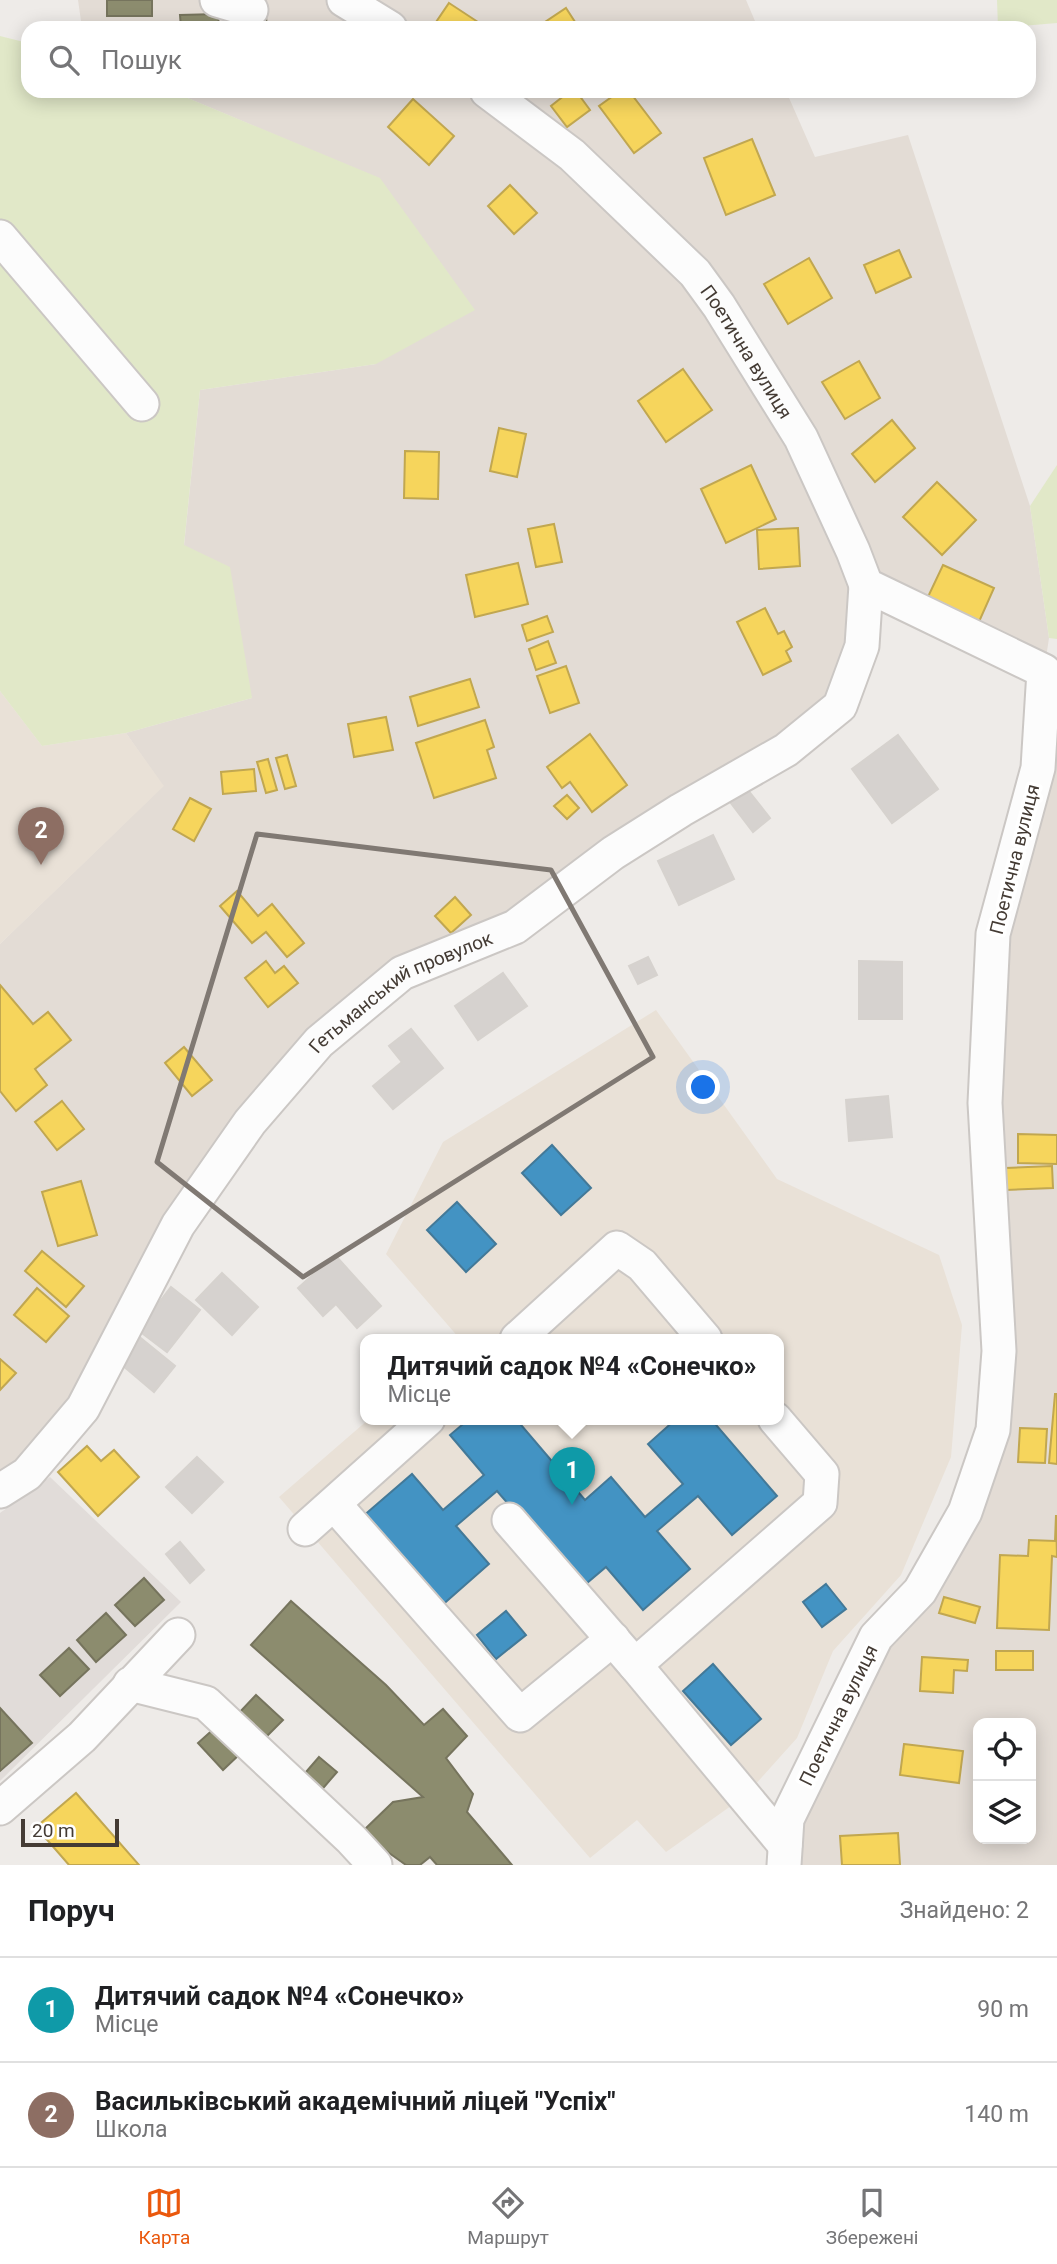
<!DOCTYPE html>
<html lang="uk">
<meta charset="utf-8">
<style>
:root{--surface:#fff;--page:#f2f2f2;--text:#202124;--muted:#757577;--line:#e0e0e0;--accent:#ea580c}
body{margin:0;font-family:Roboto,sans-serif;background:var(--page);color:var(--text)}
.controls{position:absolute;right:21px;bottom:21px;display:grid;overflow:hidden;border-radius:14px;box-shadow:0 4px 18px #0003}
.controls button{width:63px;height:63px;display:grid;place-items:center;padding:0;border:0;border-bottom:2px solid var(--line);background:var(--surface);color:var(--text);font:35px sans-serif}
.scale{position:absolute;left:21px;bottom:18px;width:98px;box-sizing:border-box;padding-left:7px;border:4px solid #443b34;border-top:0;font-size:19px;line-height:24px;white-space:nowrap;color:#443b34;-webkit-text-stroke:5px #fff;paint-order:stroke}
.you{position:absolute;left:704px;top:1088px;width:24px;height:24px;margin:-18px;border:5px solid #fff;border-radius:50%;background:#1a73e8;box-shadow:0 0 0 10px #1a73e833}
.badge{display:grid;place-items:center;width:46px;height:46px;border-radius:50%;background:var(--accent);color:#fff;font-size:23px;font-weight:700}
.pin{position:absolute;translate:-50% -58px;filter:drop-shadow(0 2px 4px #0008)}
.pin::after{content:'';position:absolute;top:37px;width:24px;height:21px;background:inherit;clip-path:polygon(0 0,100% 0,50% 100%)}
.popup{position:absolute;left:360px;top:1334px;width:424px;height:91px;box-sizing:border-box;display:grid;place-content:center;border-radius:14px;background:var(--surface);filter:drop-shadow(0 2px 5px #0005);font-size:23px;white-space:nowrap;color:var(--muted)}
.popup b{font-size:26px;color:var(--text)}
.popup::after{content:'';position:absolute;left:50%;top:100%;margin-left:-14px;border:14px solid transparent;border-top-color:var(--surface)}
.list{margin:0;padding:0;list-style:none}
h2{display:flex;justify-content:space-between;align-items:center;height:91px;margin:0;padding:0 28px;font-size:30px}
h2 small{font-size:23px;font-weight:400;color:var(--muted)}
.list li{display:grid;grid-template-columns:46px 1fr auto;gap:21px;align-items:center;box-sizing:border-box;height:105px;padding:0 28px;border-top:2px solid var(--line)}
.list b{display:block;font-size:26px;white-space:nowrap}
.list p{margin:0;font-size:23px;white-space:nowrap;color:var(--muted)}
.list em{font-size:23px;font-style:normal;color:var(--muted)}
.icon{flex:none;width:38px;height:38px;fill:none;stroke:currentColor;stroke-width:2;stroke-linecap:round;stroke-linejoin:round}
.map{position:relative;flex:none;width:1057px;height:1865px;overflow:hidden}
.search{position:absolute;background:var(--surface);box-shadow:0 4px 18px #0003;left:21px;right:21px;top:21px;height:77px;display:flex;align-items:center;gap:18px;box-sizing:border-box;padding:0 24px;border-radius:21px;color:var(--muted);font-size:26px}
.sheet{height:301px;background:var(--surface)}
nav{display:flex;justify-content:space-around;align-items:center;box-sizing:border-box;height:98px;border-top:2px solid var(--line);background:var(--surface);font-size:19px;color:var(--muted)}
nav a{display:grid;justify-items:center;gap:4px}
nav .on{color:var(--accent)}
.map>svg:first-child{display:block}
.residential{fill:#e3dcd5;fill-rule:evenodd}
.industrial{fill:#e1dcd9}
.education{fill:#e9e1d7}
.green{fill:#e1e8c8}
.homes{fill:#f6d55c;stroke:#c1a750;stroke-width:2}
.schools{fill:#4393c3;stroke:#437998;stroke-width:2}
.industry{fill:#8c8c6e;stroke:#76745d;stroke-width:2}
.building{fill:#d6d2cf;stroke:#d6d2ce;stroke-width:2}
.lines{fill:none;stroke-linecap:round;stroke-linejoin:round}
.minor-casing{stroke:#cbc7c4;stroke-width:37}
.minor{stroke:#fcfcfc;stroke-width:33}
.marked{fill:none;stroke:#807973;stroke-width:5;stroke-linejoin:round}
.labels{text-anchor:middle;stroke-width:7;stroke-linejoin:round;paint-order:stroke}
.street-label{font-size:19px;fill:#443b34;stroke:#fff}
</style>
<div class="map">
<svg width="1057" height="1865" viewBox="0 0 1057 1865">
<rect width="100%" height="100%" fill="#eeebe8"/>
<g class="residential">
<polygon points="78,0 746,0 758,28 82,28"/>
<path d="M 171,91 L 786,91 L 815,157 L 908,135 L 1030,506 L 1049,638 L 1044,671 L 1057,671 L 1057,1865 L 784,1865 L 787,1819 L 993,1430 L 985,1103 L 1044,671 L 867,586 L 840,706 L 613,853 L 402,973 L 250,1122 L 83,1408 L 0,1491 L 0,944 L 163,786 L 126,733 L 252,698 L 184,546 L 200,390 L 376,364 L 380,179 ZM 978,1723 L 1031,1723 L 1031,1839 L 978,1839 Z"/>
</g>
<polygon class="industrial" points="50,1477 181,1602 0,1781 0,1513"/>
<g class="education">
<polygon points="0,691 42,746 126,733 164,786 0,944"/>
<polygon points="656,1010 777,1179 939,1255 962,1325 951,1457 901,1575 833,1651 797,1738 745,1796 666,1852 637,1820 590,1858 279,1497 369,1419 778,1419 778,1339 460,1339 386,1254 443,1142"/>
</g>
<g class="green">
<polygon points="997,0 1057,0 1057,23 998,28"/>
<polygon points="0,36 28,43 28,91 171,91 380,178 475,310 376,364 200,390 184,545 230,567 252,698 126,733 42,746 0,691"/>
<polygon points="1057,465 1057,639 1049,638 1030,506"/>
</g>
<g class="homes">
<polygon points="449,3 481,24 479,28 432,28"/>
<polygon points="566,8 579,28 536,28"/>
<polygon points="570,91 576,91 590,110 567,127 551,106"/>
<polygon points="620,91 629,91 661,133 634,153 599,106"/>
<polygon points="413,99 454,136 429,165 388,127"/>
<polygon points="752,139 775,195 726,215 704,158"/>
<polygon points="510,185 537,213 514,234 488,206"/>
<polygon points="899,250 911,277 876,293 864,265"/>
<polygon points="809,258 832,298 788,324 764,284"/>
<polygon points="859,361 880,398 845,419 822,382"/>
<polygon points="683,369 712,410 666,442 638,401"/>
<polygon points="892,420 915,448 875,482 852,454"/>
<polygon points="499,428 526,434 517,477 490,471"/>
<polygon points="405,451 439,452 438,499 404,498"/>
<polygon points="751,465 776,519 726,543 701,489"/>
<polygon points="937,482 976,520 942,555 903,517"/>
<polygon points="554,524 562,562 536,567 528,529"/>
<polygon points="798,528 800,566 759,569 757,530"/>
<polygon points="518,563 528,604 475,617 466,575"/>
<polygon points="943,565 994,588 978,624 926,601"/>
<polygon points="765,608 778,634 784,631 792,647 786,651 791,661 763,675 737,622"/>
<polygon points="547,616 553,632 527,641 522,625"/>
<polygon points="548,641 556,663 536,670 529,649"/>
<polygon points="566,666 579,703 550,713 537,676"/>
<polygon points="470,679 479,707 418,726 410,697"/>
<polygon points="386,717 393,750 354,757 348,724"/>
<polygon points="485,720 494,747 487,750 496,778 434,798 416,743"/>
<polygon points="590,734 627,785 592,812 570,782 562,788 547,767"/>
<polygon points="287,755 296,786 285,789 276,758"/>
<polygon points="268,759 277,790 266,793 257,762"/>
<polygon points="254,769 256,791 223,794 221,772"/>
<polygon points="567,795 579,808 567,819 554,806"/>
<polygon points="190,798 211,809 194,841 173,829"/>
<polygon points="237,891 258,916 272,904 304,943 287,957 266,932 252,943 220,906"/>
<polygon points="455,897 471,915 451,933 435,916"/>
<polygon points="266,961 275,973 284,966 298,983 268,1007 245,978"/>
<polygon points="0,985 33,1024 48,1012 71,1040 35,1069 47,1085 16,1111 0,1091"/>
<polygon points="184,1047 212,1080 192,1096 165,1063"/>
<polygon points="62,1101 84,1129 57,1150 35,1122"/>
<polygon points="1018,1134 1057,1135 1057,1164 1018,1163"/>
<polygon points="1052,1166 1053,1188 1006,1190 1006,1168"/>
<polygon points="81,1181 97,1235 58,1246 42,1192"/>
<polygon points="42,1251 84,1286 66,1307 25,1271"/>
<polygon points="37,1288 69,1316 46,1342 14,1315"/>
<polygon points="0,1359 16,1373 0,1390"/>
<polygon points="1055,1394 1057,1394 1057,1464 1049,1463"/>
<polygon points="1020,1428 1047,1429 1045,1463 1018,1462"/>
<polygon points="87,1446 101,1461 114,1450 139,1477 98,1516 58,1472"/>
<polygon points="1056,1515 1057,1557 1052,1556 1049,1630 997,1628 1000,1555 1028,1556 1029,1540 1055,1541"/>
<polygon points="944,1597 980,1607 975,1623 939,1613"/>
<rect x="996" y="1651" width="37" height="19"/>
<polygon points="922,1657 968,1660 967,1671 954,1670 953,1693 920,1691"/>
<polygon points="904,1744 963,1751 959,1783 900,1775"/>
<polygon points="76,1793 139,1865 69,1865 36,1827"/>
<polygon points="898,1833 900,1865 842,1865 840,1836"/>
</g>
<g class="schools">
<polygon points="552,1145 591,1188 561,1215 522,1173"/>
<polygon points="457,1202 496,1244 466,1272 427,1230"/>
<polygon points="469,1419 516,1419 585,1500 611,1477 645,1517 683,1484 648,1444 676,1419 711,1419 777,1496 732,1535 698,1496 657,1531 690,1569 643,1610 606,1567 581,1588 497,1491 456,1526 489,1564 440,1607 362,1517 412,1474 443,1510 484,1475 450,1435"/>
<polygon points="826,1584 846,1609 822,1627 803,1602"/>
<polygon points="506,1611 526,1635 496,1659 477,1635"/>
<polygon points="713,1664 761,1719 731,1745 683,1691"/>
</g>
<g class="industry">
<rect x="107" y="0" width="45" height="16"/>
<polygon points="218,14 219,28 181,28 180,15"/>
<polygon points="266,17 267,28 224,28 224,23"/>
<polygon points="144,1578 164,1600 135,1626 115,1605"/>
<polygon points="291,1601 386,1685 424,1725 443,1709 467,1736 446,1758 473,1794 467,1812 512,1865 437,1865 430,1857 420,1865 406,1865 361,1833 393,1802 423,1797 251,1645"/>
<polygon points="106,1613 126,1635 96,1662 77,1640"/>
<polygon points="69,1648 89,1669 60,1696 40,1675"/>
<polygon points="256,1695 283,1720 264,1739 238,1714"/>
<polygon points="0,1708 32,1743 0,1771"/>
<polygon points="216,1727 241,1753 223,1770 198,1743"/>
<polygon points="319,1757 337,1772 318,1794 300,1779"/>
</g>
<g class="building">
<polygon points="898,735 938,789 892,823 852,769"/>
<polygon points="744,785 770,818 753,832 727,798"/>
<polygon points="713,835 734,879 679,905 658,861"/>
<polygon points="648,957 657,975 638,984 629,966"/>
<polygon points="859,961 902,962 902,1019 859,1019"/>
<polygon points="503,973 527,1006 478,1040 455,1006"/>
<polygon points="411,1029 443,1068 393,1109 373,1086 402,1062 389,1046"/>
<polygon points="888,1096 892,1137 849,1141 846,1100"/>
<polygon points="335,1255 381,1306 357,1328 336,1304 323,1316 298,1288"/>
<polygon points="222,1273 258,1307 232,1335 196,1300"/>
<polygon points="171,1287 200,1310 167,1352 138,1330"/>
<polygon points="137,1335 175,1366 154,1392 116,1360"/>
<polygon points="197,1457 223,1482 192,1513 166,1487"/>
<polygon points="180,1542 204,1570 190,1583 166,1554"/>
</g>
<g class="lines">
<defs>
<g id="minor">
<polyline points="217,0 251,10"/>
<polyline points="344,0 390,28"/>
<path id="s1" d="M 487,91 L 572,155 L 695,273 L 719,306 L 801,438 L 853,551 L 866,585 L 1044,671 L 1038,768 L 993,934 L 985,1103 L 999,1351 L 993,1430 L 965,1512 L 920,1591 L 876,1637 L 787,1819 L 784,1865"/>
<polyline points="0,237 142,404"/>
<polyline points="517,1339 617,1248 642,1265 705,1339"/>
<path id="s2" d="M 0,1491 L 27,1474 L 83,1408 L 178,1225 L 250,1122 L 319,1042 L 402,973 L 515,927 L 613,853 L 681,810 L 786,750 L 840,706 L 862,646 L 866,585"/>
<polyline points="334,1504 520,1715 613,1639"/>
<polyline points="509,1520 635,1665 820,1503 822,1474 775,1419"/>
<polyline points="305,1529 428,1419"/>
<polyline points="635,1665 785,1845"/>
<polyline points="130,1684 206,1703 351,1839 375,1865"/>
<polyline points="0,1808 82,1737 178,1635"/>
</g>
</defs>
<use href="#minor" class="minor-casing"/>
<use href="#minor" class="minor"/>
</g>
<path class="marked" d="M 257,834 L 551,870 L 653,1057 L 303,1277 L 157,1162 Z"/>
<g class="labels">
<g class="street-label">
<text dy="7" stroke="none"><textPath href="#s1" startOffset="371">Поетична вулиця</textPath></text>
<text transform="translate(1014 859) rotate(-76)" y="7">Поетична вулиця</text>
<text dy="7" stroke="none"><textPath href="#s2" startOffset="653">Гетьманський провулок</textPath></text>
<text transform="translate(838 1715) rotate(-64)" y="7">Поетична вулиця</text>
</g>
</g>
</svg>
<div class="controls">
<button><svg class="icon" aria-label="locate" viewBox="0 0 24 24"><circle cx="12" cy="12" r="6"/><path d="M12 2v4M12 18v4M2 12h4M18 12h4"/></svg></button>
<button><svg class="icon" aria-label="layers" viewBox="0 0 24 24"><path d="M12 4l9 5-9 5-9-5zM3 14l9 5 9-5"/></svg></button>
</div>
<div class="scale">20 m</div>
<div class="you"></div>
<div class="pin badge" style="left:572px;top:1505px;background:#0f9aa8">1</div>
<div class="popup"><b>Дитячий садок №4 «Сонечко»</b>Місце</div>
<div class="pin badge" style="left:41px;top:865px;background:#8d6e63">2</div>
<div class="search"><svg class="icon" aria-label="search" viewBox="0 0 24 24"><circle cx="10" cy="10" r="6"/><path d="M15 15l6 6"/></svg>Пошук</div>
</div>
<section class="sheet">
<h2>Поруч<small>Знайдено: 2</small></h2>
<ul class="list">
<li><span class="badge" style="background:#0f9aa8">1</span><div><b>Дитячий садок №4 «Сонечко»</b><p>Місце</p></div><em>90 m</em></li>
<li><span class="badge" style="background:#8d6e63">2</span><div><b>Васильківський академічний ліцей &quot;Успіх&quot;</b><p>Школа</p></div><em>140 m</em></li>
</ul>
</section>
<nav>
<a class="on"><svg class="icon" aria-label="map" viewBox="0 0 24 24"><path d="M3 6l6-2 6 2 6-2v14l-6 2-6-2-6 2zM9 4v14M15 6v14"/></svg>Карта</a>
<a><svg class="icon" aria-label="directions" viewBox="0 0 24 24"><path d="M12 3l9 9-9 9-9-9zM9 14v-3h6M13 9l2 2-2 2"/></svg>Маршрут</a>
<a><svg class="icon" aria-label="saved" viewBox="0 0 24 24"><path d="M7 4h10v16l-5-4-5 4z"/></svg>Збережені</a>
</nav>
